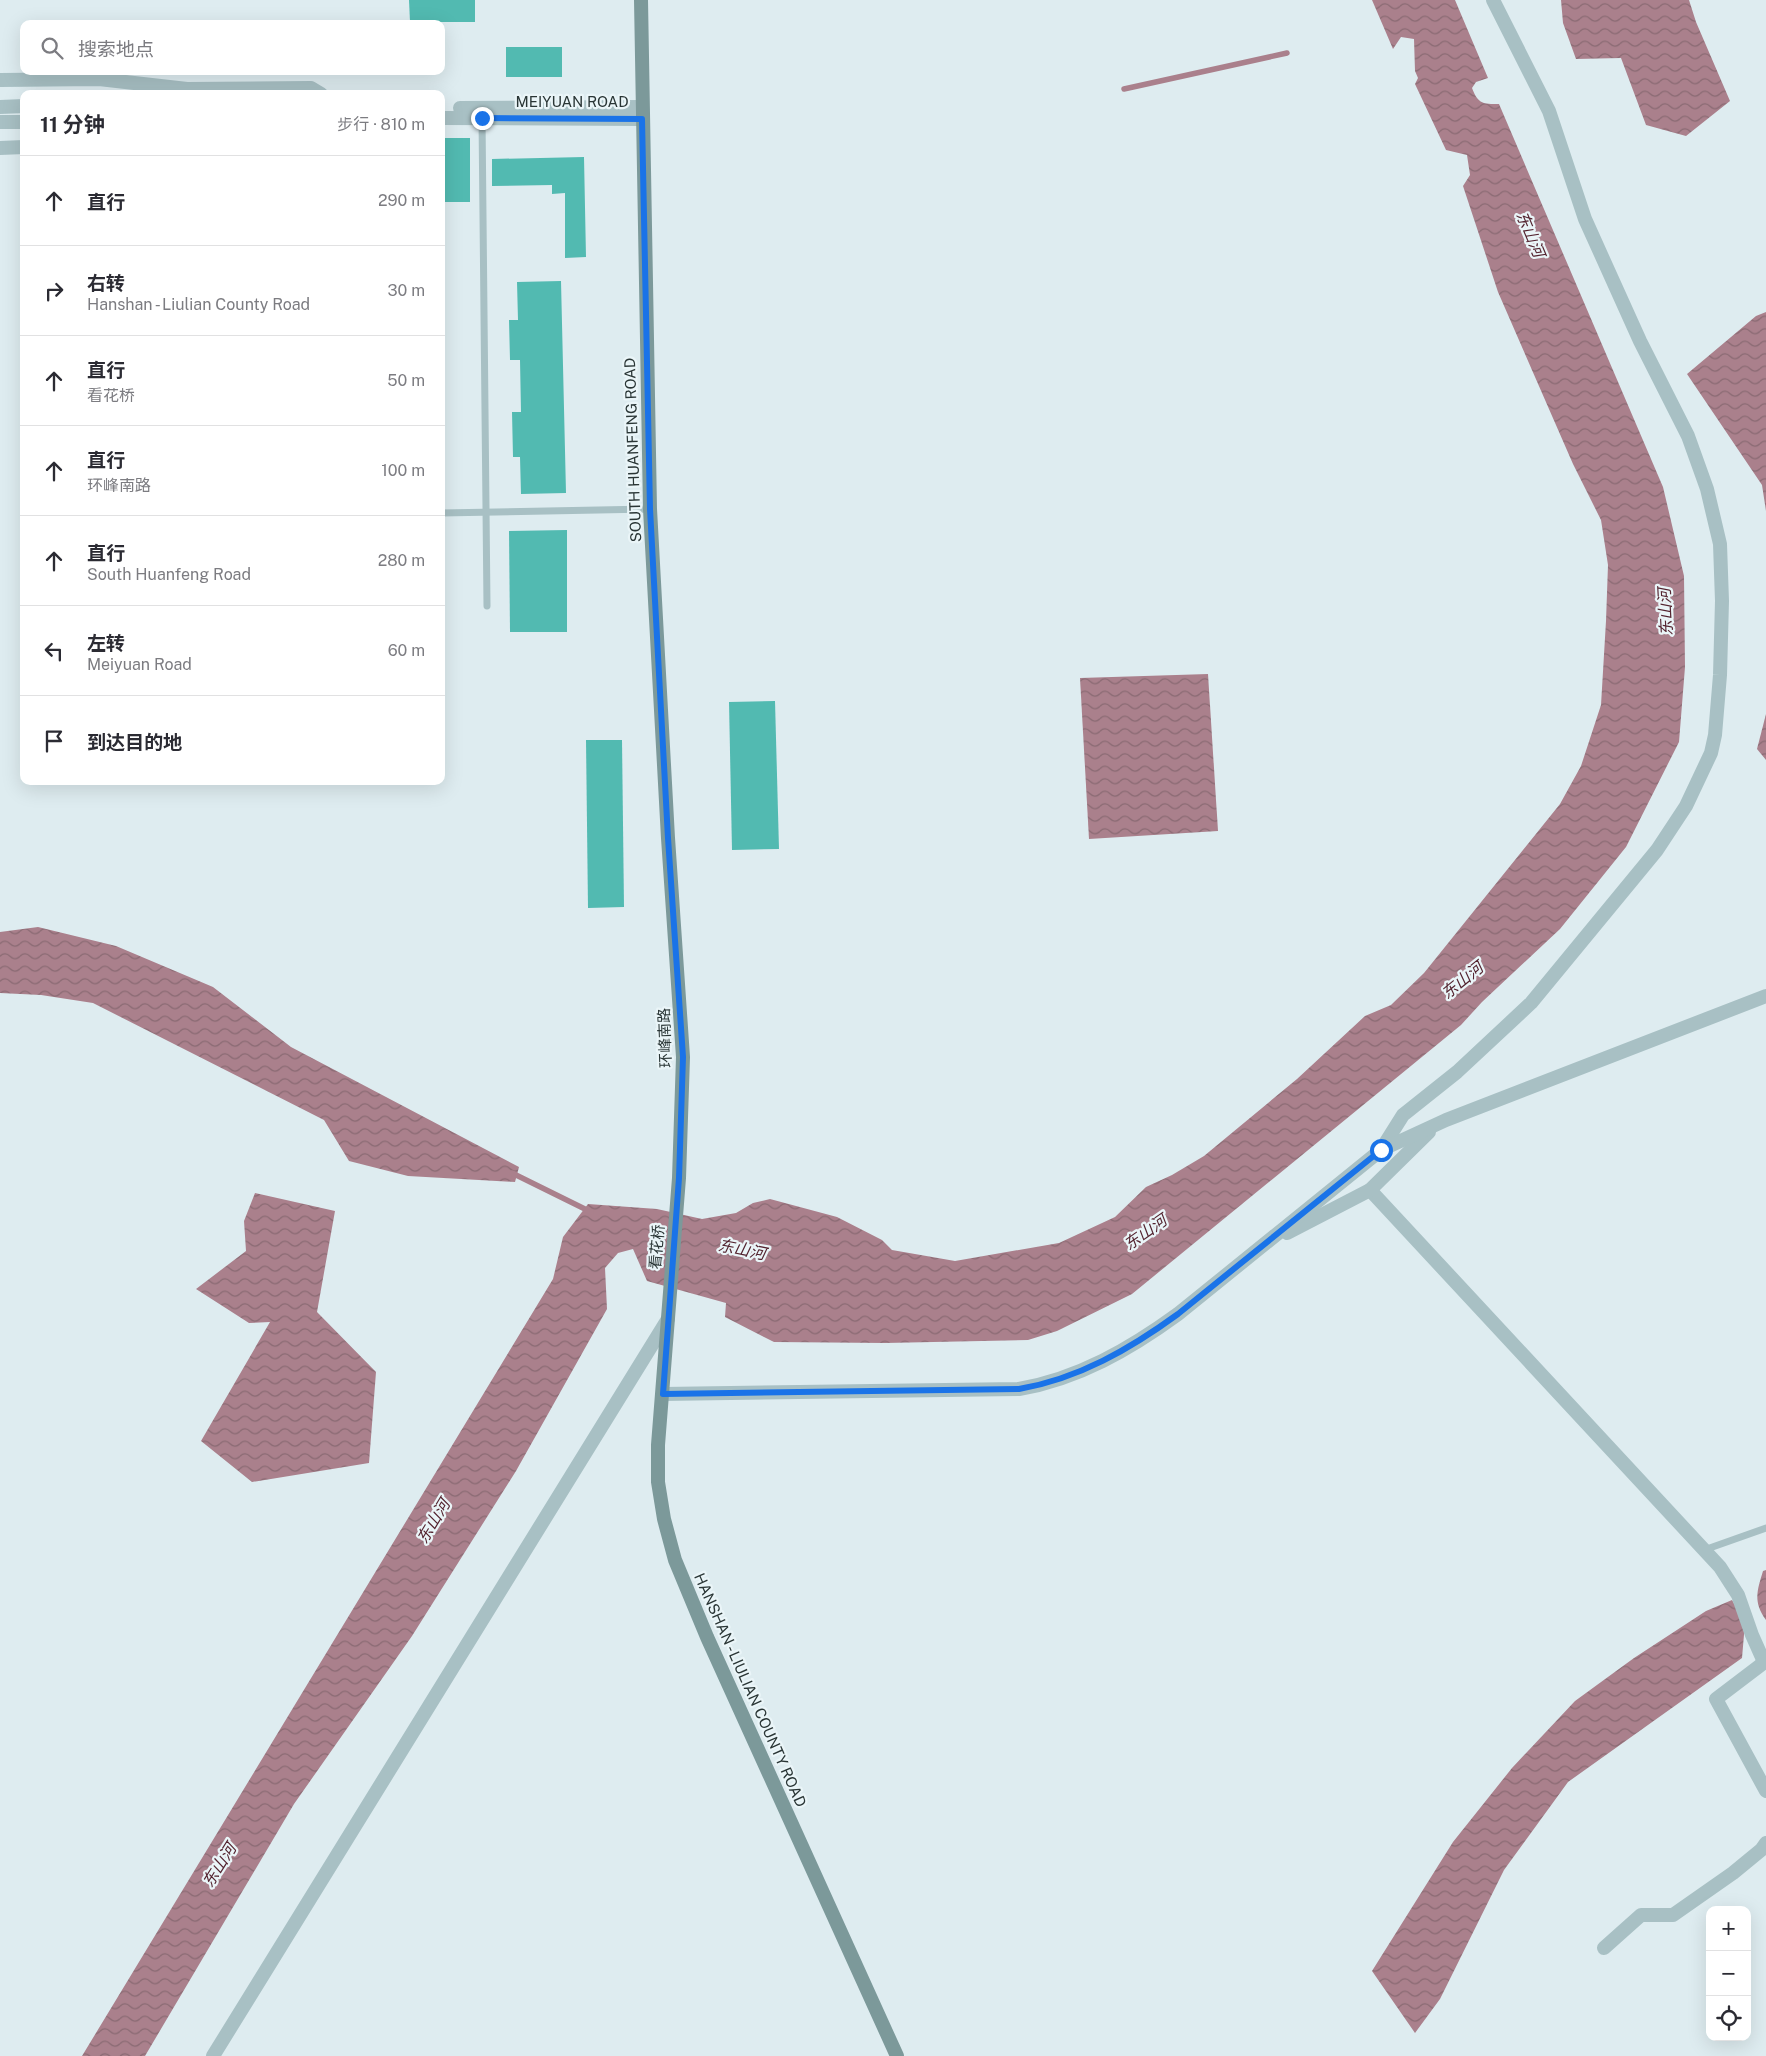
<!DOCTYPE html>
<html lang="zh">
<meta charset="utf-8">
<style>
:root{--surface:#fff;--page:#f7f7f7;--text:#2b2b33;--muted:#7c7c81;--line:#e1e1e2}
body{margin:0;font-family:"Public Sans","Noto Sans SC",sans-serif;background:var(--page);color:var(--text)}
.controls{position:absolute;right:15px;bottom:15px;display:grid;overflow:hidden;border-radius:10px;box-shadow:0 5px 20px #0002}
.controls button{width:45px;height:45px;display:grid;place-items:center;padding:0;border:0;border-bottom:1px solid var(--line);background:var(--surface);color:var(--text);font:25px sans-serif}
.stop{position:absolute;width:15px;height:15px;margin:-11px;border:4px solid #1a73e8;border-radius:50%;background:#fff}
.stop.end{background:#1a73e8;border-color:#fff;box-shadow:0 1px 5px #0008}
.list{margin:0;padding:0;list-style:none}
h2{display:flex;justify-content:space-between;align-items:center;height:65px;margin:0;padding:0 20px;font-size:21px}
h2 small{font-size:16px;font-weight:400;color:var(--muted)}
.list li{display:grid;grid-template-columns:32px 1fr auto;gap:15px;align-items:center;box-sizing:border-box;height:90px;padding:0 20px;border-top:1px solid var(--line)}
.list b{display:block;font-size:19px;white-space:nowrap}
.list p{margin:0;font-size:16px;white-space:nowrap;color:var(--muted)}
.list em{font-size:16px;font-style:normal;color:var(--muted)}
.icon{flex:none;width:28px;height:28px;fill:none;stroke:currentColor;stroke-width:2;stroke-linecap:round;stroke-linejoin:round}
.map{position:relative;flex:none;width:1766px;height:2056px;overflow:hidden}
.search{position:absolute;background:var(--surface);box-shadow:0 5px 20px #0002;left:20px;top:20px;width:425px;height:55px;display:flex;align-items:center;gap:12px;box-sizing:border-box;padding:0 18px;border-radius:10px;color:var(--muted);font-size:19px}
.panel{position:absolute;background:var(--surface);box-shadow:0 5px 20px #0002;left:20px;top:90px;width:425px;height:695px;border-radius:10px}
.map>svg:first-child{display:block}
.water{fill:url(#water-waves)}
.lines{fill:none;stroke-linecap:round;stroke-linejoin:round}
.stream{stroke:#aa808c;stroke-width:5.5}
.building{fill:#52bab1}
.service{stroke:#a8c0c4;stroke-width:7}
.minor{stroke:#a8c0c4;stroke-width:14}
.tertiary{stroke:#a8c0c4;stroke-width:14}
.secondary{stroke:#7c999a;stroke-width:14}
.route{stroke:#1a73e8;stroke-width:6}
.labels{text-anchor:middle;stroke-width:4.5;stroke-linejoin:round;paint-order:stroke}
.street-label{font-size:15px;fill:#293535;stroke:#eaf5f8}
.water-label{font-size:16px;font-style:italic;fill:#53232f;stroke:#eaf5f8}
</style>
<div class="map">
<svg width="1766" height="2056" viewBox="0 0 1766 2056">
<defs>
<pattern id="water-waves" width="16" height="10" patternUnits="userSpaceOnUse" patternTransform="scale(1.25)"><rect width="16" height="10" fill="#aa808c"/><path d="M0 5q4-4 8 0t8 0" fill="none" stroke="#8a6a73"/></pattern>
</defs>
<rect width="100%" height="100%" fill="#deecf0"/>
<g class="water">
<path d="M 1372,0 L 1455,0 L 1488,78 L 1476,82 L 1472,88 C 1478,104 1483,104 1499,104 L 1663,487 L 1684,576 L 1685,667 L 1679,742 L 1626,847 L 1560,929 L 1482,1002 L 1461,1025 L 1132,1294 L 1057,1331 L 1028,1340 L 885,1343 L 774,1342 L 725,1317 L 726,1303 L 647,1281 L 633,1249 L 618,1253 L 605,1268 L 607,1309 L 516,1471 L 412,1636 L 294,1804 L 145,2056 L 82,2056 L 553,1279 L 563,1237 L 588,1204 L 657,1209 L 702,1219 L 736,1213 L 753,1203 L 770,1199 L 837,1217 L 882,1240 L 892,1250 L 955,1261 L 1059,1243 L 1115,1217 L 1146,1187 L 1172,1175 L 1204,1156 L 1297,1079 L 1365,1016 L 1391,1005 L 1424,973 L 1560,804 L 1581,766 L 1601,705 L 1606,621 L 1608,565 L 1601,520 L 1573,464 L 1498,292 L 1463,186 L 1470,175 L 1467,155 L 1446,150 L 1415,84 L 1418,78 L 1415,71 L 1414,39 L 1401,37 L 1393,49 Z"/>
<polygon points="1561,0 1689,0 1696,22 1730,101 1686,136 1646,125 1621,58 1576,59 1563,23"/>
<polygon points="1766,312 1766,511 1762,485 1687,374 1756,316"/>
<polygon points="1208,674 1218,831 1089,839 1080,678"/>
<polygon points="1766,714 1766,760 1757,749"/>
<polygon points="38,927 116,946 213,987 291,1047 519,1167 515,1182 408,1176 349,1161 324,1120 93,1003 41,995 0,993 0,932"/>
<polygon points="255,1193 335,1211 317,1312 376,1372 369,1463 252,1482 201,1441 270,1322 249,1323 196,1289 246,1251 244,1221"/>
<path d="M 1766,1570 L 1766,1620 C 1753,1602 1757,1591 1763,1571 Z"/>
<polygon points="1732,1600 1745,1623 1742,1658 1568,1782 1504,1870 1440,1999 1415,2033 1372,1971 1453,1842 1512,1768 1575,1701 1634,1658 1706,1611"/>
</g>
<g class="lines">
<g class="stream">
<polyline points="1124,89 1287,53"/>
<polyline points="512,1173 591,1212"/>
</g>
</g>
<g class="building">
<polygon points="409,0 475,0 475,22 410,22"/>
<rect x="506" y="47" width="56" height="30"/>
<rect x="441" y="138" width="29" height="64"/>
<polygon points="584,157 586,257 565,258 565,193 552,194 552,185 492,186 492,159"/>
<polygon points="561,281 566,493 521,494 520,457 513,457 512,412 521,412 520,360 510,360 509,320 518,320 517,282"/>
<polygon points="567,530 567,632 510,632 509,531"/>
<polygon points="775,701 779,849 732,850 729,702"/>
<polygon points="586,740 622,740 624,907 588,908"/>
</g>
<g class="lines">
<g class="service">
<polyline points="482,118 487,606"/>
<polyline points="441,513 650,509"/>
<polyline points="1704,1550 1766,1528"/>
</g>
<g class="minor">
<polyline points="0,80 99,79 187,89 311,88 321,94"/>
<polyline points="0,148 24,147"/>
<polyline points="1381,1150 1403,1115 1457,1072 1531,1003 1657,850 1686,806 1711,753 1715,735 1720,675 1722,601 1720,544 1707,489 1688,436 1640,341 1585,219 1549,111 1493,0"/>
<polyline points="1370,1190 1720,1567 1738,1595 1752,1635 1764,1662"/>
<polyline points="1287,1233 1370,1190 1429,1132"/>
<path d="M 663,1394 L 1019,1389 C 1078,1379 1130,1349 1178,1314 L 1381,1150 L 1446,1120 L 1766,996"/>
<polyline points="1766,1661 1716,1699 1766,1791"/>
<polyline points="1604,1948 1641,1915 1673,1915 1733,1873 1761,1850 1766,1843"/>
<polyline points="213,2056 668,1319"/>
</g>
<g class="tertiary">
<polyline points="0,107 24,106"/>
<polyline points="460,108 642,107"/>
<polyline points="441,118 642,119"/>
<polyline points="0,122 24,122"/>
</g>
<polyline class="secondary" points="641,0 650,509 668,838 683,1057 679,1178 658,1445 658,1482 664,1519 675,1560 707,1637 897,2056"/>
</g>
<g class="lines">
<path class="route" d="M 482,118 L 642,119 L 650,509 L 668,838 L 683,1057 L 679,1178 L 663,1394 L 1019,1389 C 1078,1379 1130,1349 1178,1314 L 1381,1150"/>
</g>
<g class="labels">
<g class="street-label">
<text x="572" y="107">MEIYUAN ROAD</text>
<text transform="translate(633 450) rotate(-92)" y="5">SOUTH HUANFENG ROAD</text>
<text transform="translate(665 1038) rotate(-92)" y="5">环峰南路</text>
<text transform="translate(657 1247) rotate(-85)" y="5">看花桥</text>
<text transform="translate(750 1690) rotate(66)" y="5">HANSHAN - LIULIAN COUNTY ROAD</text>
</g>
<g class="water-label">
<text transform="translate(1531 234) rotate(67)" y="6">东山河</text>
<text transform="translate(1665 612) rotate(-93)" y="6">东山河</text>
<text transform="translate(1462 980) rotate(-39)" y="6">东山河</text>
<text transform="translate(1145 1232) rotate(-35)" y="6">东山河</text>
<text transform="translate(742 1249) rotate(11)" y="6">东山河</text>
<text transform="translate(433 1521) rotate(-59)" y="6">东山河</text>
<text transform="translate(219 1865) rotate(-58)" y="6">东山河</text>
</g>
</g>
</svg>
<div class="controls">
<button>+</button>
<button>−</button>
<button><svg class="icon" aria-label="locate" viewBox="0 0 24 24"><circle cx="12" cy="12" r="6"/><path d="M12 2v4M12 18v4M2 12h4M18 12h4"/></svg></button>
</div>
<div class="stop" style="left:1381px;top:1150px"></div>
<div class="stop end" style="left:482px;top:118px"></div>
<div class="search"><svg class="icon" aria-label="search" viewBox="0 0 24 24"><circle cx="10" cy="10" r="6"/><path d="M15 15l6 6"/></svg>搜索地点</div>
<section class="panel">
<h2>11 分钟<small>步行 · 810 m</small></h2>
<ul class="list">
<li><svg class="icon" aria-label="ahead" viewBox="0 0 24 24"><path d="M12 20V5M6 11l6-6 6 6"/></svg><div><b>直行</b></div><em>290 m</em></li>
<li><svg class="icon" aria-label="right" viewBox="0 0 24 24"><path d="M7 20v-9h11M14 6l5 5-5 5"/></svg><div><b>右转</b><p>Hanshan - Liulian County Road</p></div><em>30 m</em></li>
<li><svg class="icon" aria-label="ahead" viewBox="0 0 24 24"><path d="M12 20V5M6 11l6-6 6 6"/></svg><div><b>直行</b><p>看花桥</p></div><em>50 m</em></li>
<li><svg class="icon" aria-label="ahead" viewBox="0 0 24 24"><path d="M12 20V5M6 11l6-6 6 6"/></svg><div><b>直行</b><p>环峰南路</p></div><em>100 m</em></li>
<li><svg class="icon" aria-label="ahead" viewBox="0 0 24 24"><path d="M12 20V5M6 11l6-6 6 6"/></svg><div><b>直行</b><p>South Huanfeng Road</p></div><em>280 m</em></li>
<li><svg class="icon" aria-label="left" viewBox="0 0 24 24"><path d="M17 20v-9H6M10 6l-5 5 5 5"/></svg><div><b>左转</b><p>Meiyuan Road</p></div><em>60 m</em></li>
<li><svg class="icon" aria-label="arrive" viewBox="0 0 24 24"><path d="M6 21V4h12l-3 4 3 4H6"/></svg><div><b>到达目的地</b></div></li>
</ul>
</section>
</div>
